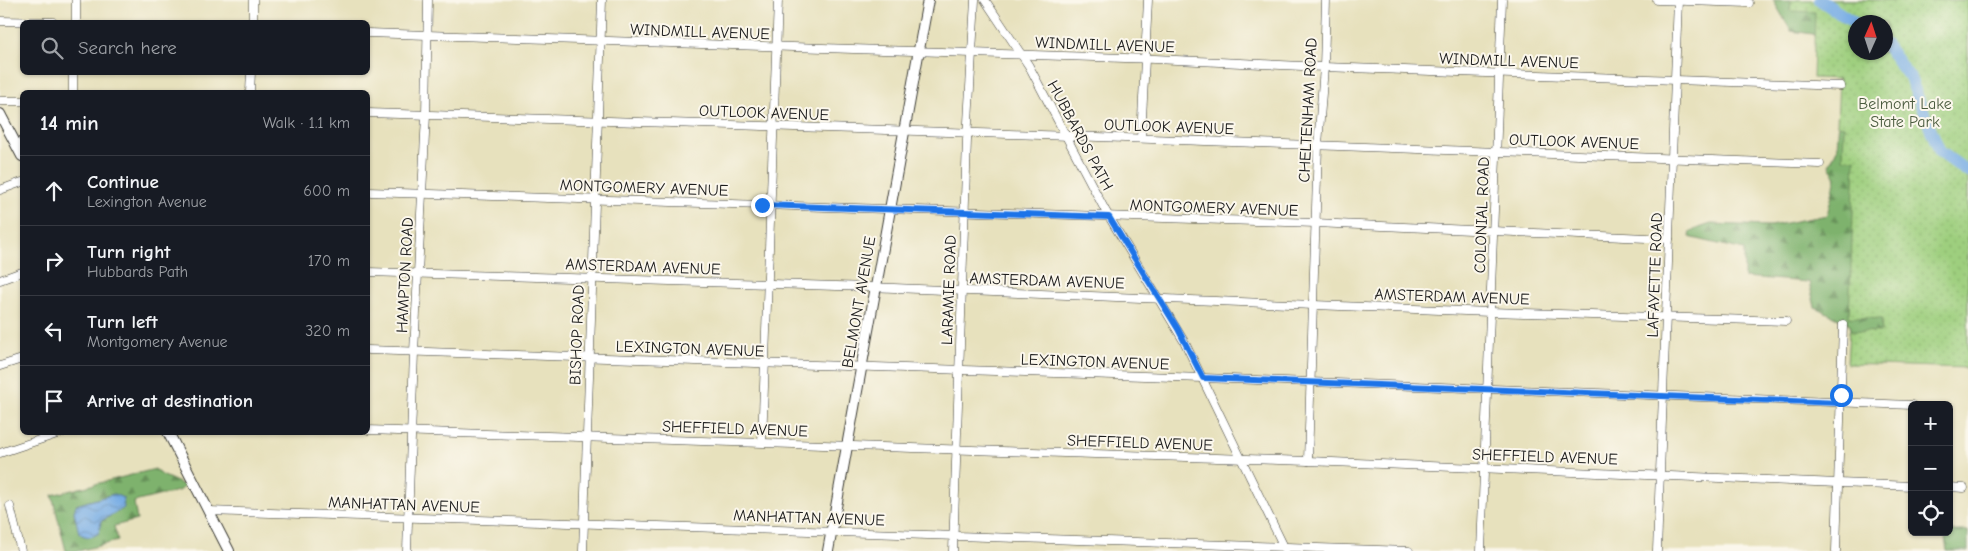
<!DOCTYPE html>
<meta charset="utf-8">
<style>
:root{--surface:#171b24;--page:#20242c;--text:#f1f3f6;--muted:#9ea1a6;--line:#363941}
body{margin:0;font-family:"Comic Neue",sans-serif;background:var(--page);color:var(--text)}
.controls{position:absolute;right:15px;bottom:15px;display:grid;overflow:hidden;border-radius:8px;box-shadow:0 1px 4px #0004}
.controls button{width:45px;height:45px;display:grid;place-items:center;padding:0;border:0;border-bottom:1px solid var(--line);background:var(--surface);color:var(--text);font:25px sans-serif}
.compass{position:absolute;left:1848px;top:15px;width:45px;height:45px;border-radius:50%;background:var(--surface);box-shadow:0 1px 4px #0004;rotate:3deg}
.stop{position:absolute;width:15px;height:15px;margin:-11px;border:4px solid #1a73e8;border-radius:50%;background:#fff}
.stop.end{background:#1a73e8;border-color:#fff;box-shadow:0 1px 5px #0008}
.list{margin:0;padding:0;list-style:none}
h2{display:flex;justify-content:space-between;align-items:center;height:65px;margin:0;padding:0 20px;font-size:21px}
h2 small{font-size:16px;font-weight:400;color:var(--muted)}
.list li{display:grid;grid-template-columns:32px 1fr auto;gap:15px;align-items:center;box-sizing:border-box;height:70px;padding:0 20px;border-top:1px solid var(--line)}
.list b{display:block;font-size:19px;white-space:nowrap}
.list p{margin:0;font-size:16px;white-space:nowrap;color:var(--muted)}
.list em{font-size:16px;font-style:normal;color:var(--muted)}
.icon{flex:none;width:28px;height:28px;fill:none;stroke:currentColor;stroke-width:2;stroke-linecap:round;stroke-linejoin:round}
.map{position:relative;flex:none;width:1968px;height:551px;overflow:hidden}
.search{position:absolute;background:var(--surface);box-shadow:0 1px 4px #0004;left:20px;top:20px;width:350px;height:55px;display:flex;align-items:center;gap:12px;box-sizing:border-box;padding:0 18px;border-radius:8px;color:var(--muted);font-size:19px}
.panel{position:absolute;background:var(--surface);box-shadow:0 1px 4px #0004;left:20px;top:90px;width:350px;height:345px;border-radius:8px}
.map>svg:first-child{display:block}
.forest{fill:url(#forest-firs);stroke:#4d6744;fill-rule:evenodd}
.park{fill:url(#park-dots);stroke:#5d764d;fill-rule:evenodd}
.water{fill:url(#water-waves);stroke:#496480}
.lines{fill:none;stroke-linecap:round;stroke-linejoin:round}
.river{stroke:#76ace4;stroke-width:12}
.minor-casing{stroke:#3a3a34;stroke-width:9}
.major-casing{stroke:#3a3a34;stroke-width:12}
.minor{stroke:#fff;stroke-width:8}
.major{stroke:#fff;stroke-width:10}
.route{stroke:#1a73e8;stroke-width:6}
.labels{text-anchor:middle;stroke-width:4;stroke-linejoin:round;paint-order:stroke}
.street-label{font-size:16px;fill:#1c1c1c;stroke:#fbf7ec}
.park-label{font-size:16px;fill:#4a5b3e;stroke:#fbf7ec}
</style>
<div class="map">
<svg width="1968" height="551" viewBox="0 0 1968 551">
<defs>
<pattern id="forest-firs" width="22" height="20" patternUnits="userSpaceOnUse" patternTransform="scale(1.25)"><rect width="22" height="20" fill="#7eb26d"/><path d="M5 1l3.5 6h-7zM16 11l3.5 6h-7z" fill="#669059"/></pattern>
<pattern id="park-dots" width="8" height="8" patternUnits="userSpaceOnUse" patternTransform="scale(1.25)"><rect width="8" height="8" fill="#9ecf7e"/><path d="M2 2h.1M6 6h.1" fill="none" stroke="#88b16c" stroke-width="1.8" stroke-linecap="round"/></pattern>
<pattern id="water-waves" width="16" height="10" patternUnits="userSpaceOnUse" patternTransform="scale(1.25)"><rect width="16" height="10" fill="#76ace4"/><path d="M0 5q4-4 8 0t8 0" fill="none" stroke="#608bb8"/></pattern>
</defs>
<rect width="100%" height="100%" fill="#fbf7ec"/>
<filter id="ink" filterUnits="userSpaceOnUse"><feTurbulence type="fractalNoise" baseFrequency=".02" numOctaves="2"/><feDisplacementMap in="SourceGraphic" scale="10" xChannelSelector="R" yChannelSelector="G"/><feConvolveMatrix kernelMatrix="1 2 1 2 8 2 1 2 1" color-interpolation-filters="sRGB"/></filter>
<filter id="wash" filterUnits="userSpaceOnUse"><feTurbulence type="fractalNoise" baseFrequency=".0096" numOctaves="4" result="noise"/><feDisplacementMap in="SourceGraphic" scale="20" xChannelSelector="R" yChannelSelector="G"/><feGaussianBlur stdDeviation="1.12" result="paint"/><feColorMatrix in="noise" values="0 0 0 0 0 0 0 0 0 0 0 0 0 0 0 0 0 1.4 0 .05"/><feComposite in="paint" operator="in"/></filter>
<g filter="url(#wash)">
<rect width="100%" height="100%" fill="#e7e1bd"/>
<g class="forest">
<path d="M 1773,0 L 1968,0 L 1968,363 L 1848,359 L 1850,324 L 1815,307 L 1809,282 L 1744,277 L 1744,250 L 1689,237 L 1690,231 L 1711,224 L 1770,226 L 1827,215 L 1836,178 L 1829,165 L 1837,149 L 1841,86 L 1813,34 L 1791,31 ZM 1856,22 L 1886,22 L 1886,52 L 1856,52 Z"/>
<path d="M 155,469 L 162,475 L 186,486 L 178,491 L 134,502 L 137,520 L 114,526 L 118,541 L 78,551 L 66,551 L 52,495 ZM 114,494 L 119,511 L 101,521 L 99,533 L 76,505 Z"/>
<polygon points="1949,531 1968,531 1968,551 1947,551 1944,532 1949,532"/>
</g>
<path class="park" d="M 1791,0 L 1968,0 L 1968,368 L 1847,364 L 1849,331 L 1881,332 L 1882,319 L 1849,317 L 1855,159 L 1843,159 L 1844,126 L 1837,125 L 1839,79 L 1813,78 L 1815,12 L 1790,11 ZM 1856,22 L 1886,22 L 1886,52 L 1856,52 Z"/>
<path class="water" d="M 114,494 L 123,498 L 124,508 L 101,521 L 99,533 C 92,538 86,538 79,533 L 74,512 L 76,505 Z"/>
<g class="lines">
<g class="river">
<polyline points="1820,0 1856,24"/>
<polyline points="1886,45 1910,78 1940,152 1968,172"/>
</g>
</g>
</g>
<g filter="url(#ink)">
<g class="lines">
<defs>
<g id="minor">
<polyline points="985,0 1029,66 1105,210 1185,343 1285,549"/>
<polyline points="1657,0 1749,3"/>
<polyline points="0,21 53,22"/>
<polyline points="76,22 76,0"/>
<polyline points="253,22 253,0"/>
<polyline points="368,33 1155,59 1324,67 1841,86"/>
<polyline points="73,92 73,72"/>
<polyline points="250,92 251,72"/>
<polyline points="0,101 22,101"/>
<polyline points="368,113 1071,136 1820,164"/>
<polyline points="1141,138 1148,0"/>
<polyline points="0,190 22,182"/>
<polyline points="368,192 1315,223 1669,239"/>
<polyline points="368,272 869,287 1490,312 1786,321"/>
<polyline points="0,280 22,272"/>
<polyline points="368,350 1203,378 1912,405"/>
<polyline points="0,366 22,359"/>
<polyline points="368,430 1308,461 1912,486"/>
<polyline points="762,442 778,0"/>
<polyline points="0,453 63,432"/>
<polyline points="1308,461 1318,145 1324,67 1326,0"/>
<polyline points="1949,487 1964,488"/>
<polyline points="10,506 21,551"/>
<polyline points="208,511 1409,551"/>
<polyline points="407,551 414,352 426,115 428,0"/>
<polyline points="583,551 602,0"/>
<polyline points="953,551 967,140 975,0"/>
<polyline points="1481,551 1502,0"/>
<polyline points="1657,551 1678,0"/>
<polyline points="1836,551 1843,324"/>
</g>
<g id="major">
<polyline points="0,114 22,156"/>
<polyline points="168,432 229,551"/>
<polyline points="828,551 928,0"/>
</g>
</defs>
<use href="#minor" class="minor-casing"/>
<use href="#major" class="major-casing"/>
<use href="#minor" class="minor"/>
<use href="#major" class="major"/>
</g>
</g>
<g class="lines" filter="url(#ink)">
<polyline class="route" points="762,205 1109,217 1178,329 1203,378 1840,403 1841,395"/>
</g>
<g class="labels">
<g class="street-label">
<text transform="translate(700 31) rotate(2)" y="6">WINDMILL AVENUE</text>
<text transform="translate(1105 44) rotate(2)" y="6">WINDMILL AVENUE</text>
<text transform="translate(1509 60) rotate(2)" y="6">WINDMILL AVENUE</text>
<text transform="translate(1307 110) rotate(-87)" y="6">CHELTENHAM ROAD</text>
<text transform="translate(764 112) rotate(2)" y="6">OUTLOOK AVENUE</text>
<text transform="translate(1169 126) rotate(2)" y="6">OUTLOOK AVENUE</text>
<text transform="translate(1081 135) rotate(62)" y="6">HUBBARDS PATH</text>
<text transform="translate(1574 141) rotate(2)" y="6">OUTLOOK AVENUE</text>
<text transform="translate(644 187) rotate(2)" y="6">MONTGOMERY AVENUE</text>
<text transform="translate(1214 207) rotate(2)" y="6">MONTGOMERY AVENUE</text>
<text transform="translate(1481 215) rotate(-88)" y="6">COLONIAL ROAD</text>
<text transform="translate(643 266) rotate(2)" y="6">AMSTERDAM AVENUE</text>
<text transform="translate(404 275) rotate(-87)" y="6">HAMPTON ROAD</text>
<text transform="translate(1654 275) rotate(-88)" y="6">LAFAYETTE ROAD</text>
<text transform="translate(1047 280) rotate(2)" y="6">AMSTERDAM AVENUE</text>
<text transform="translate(948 290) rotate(-88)" y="6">LARAMIE ROAD</text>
<text transform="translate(1452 296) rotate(2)" y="6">AMSTERDAM AVENUE</text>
<text transform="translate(858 302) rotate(-80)" y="6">BELMONT AVENUE</text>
<text transform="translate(576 335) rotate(-88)" y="6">BISHOP ROAD</text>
<text transform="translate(690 348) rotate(2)" y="6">LEXINGTON AVENUE</text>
<text transform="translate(1095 361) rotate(2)" y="6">LEXINGTON AVENUE</text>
<text transform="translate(735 428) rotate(2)" y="6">SHEFFIELD AVENUE</text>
<text transform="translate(1140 442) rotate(2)" y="6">SHEFFIELD AVENUE</text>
<text transform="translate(1545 456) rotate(2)" y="6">SHEFFIELD AVENUE</text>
<text transform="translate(404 504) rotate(2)" y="6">MANHATTAN AVENUE</text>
<text transform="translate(809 517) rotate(2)" y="6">MANHATTAN AVENUE</text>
</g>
<g class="park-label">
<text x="1905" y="109">Belmont Lake<tspan x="1905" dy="18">State Park</tspan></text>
</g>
</g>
</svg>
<div class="controls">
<button>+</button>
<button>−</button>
<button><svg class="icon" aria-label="locate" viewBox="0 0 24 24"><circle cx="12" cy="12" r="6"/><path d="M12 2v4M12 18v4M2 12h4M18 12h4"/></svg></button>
</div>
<svg class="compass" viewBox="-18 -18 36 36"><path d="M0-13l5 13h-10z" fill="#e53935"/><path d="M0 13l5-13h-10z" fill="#9ea1a6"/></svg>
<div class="stop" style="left:1841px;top:395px"></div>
<div class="stop end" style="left:762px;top:205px"></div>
<div class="search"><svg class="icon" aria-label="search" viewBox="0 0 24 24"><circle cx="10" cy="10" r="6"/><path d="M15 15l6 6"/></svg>Search here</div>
<section class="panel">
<h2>14 min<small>Walk · 1.1 km</small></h2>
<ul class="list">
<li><svg class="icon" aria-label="ahead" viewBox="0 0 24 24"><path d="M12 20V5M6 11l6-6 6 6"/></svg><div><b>Continue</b><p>Lexington Avenue</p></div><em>600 m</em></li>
<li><svg class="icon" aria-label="right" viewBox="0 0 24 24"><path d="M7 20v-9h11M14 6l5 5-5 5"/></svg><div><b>Turn right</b><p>Hubbards Path</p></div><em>170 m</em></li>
<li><svg class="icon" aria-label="left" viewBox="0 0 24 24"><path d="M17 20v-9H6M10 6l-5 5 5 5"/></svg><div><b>Turn left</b><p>Montgomery Avenue</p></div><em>320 m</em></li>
<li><svg class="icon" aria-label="arrive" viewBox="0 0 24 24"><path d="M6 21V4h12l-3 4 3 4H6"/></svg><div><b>Arrive at destination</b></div></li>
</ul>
</section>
</div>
